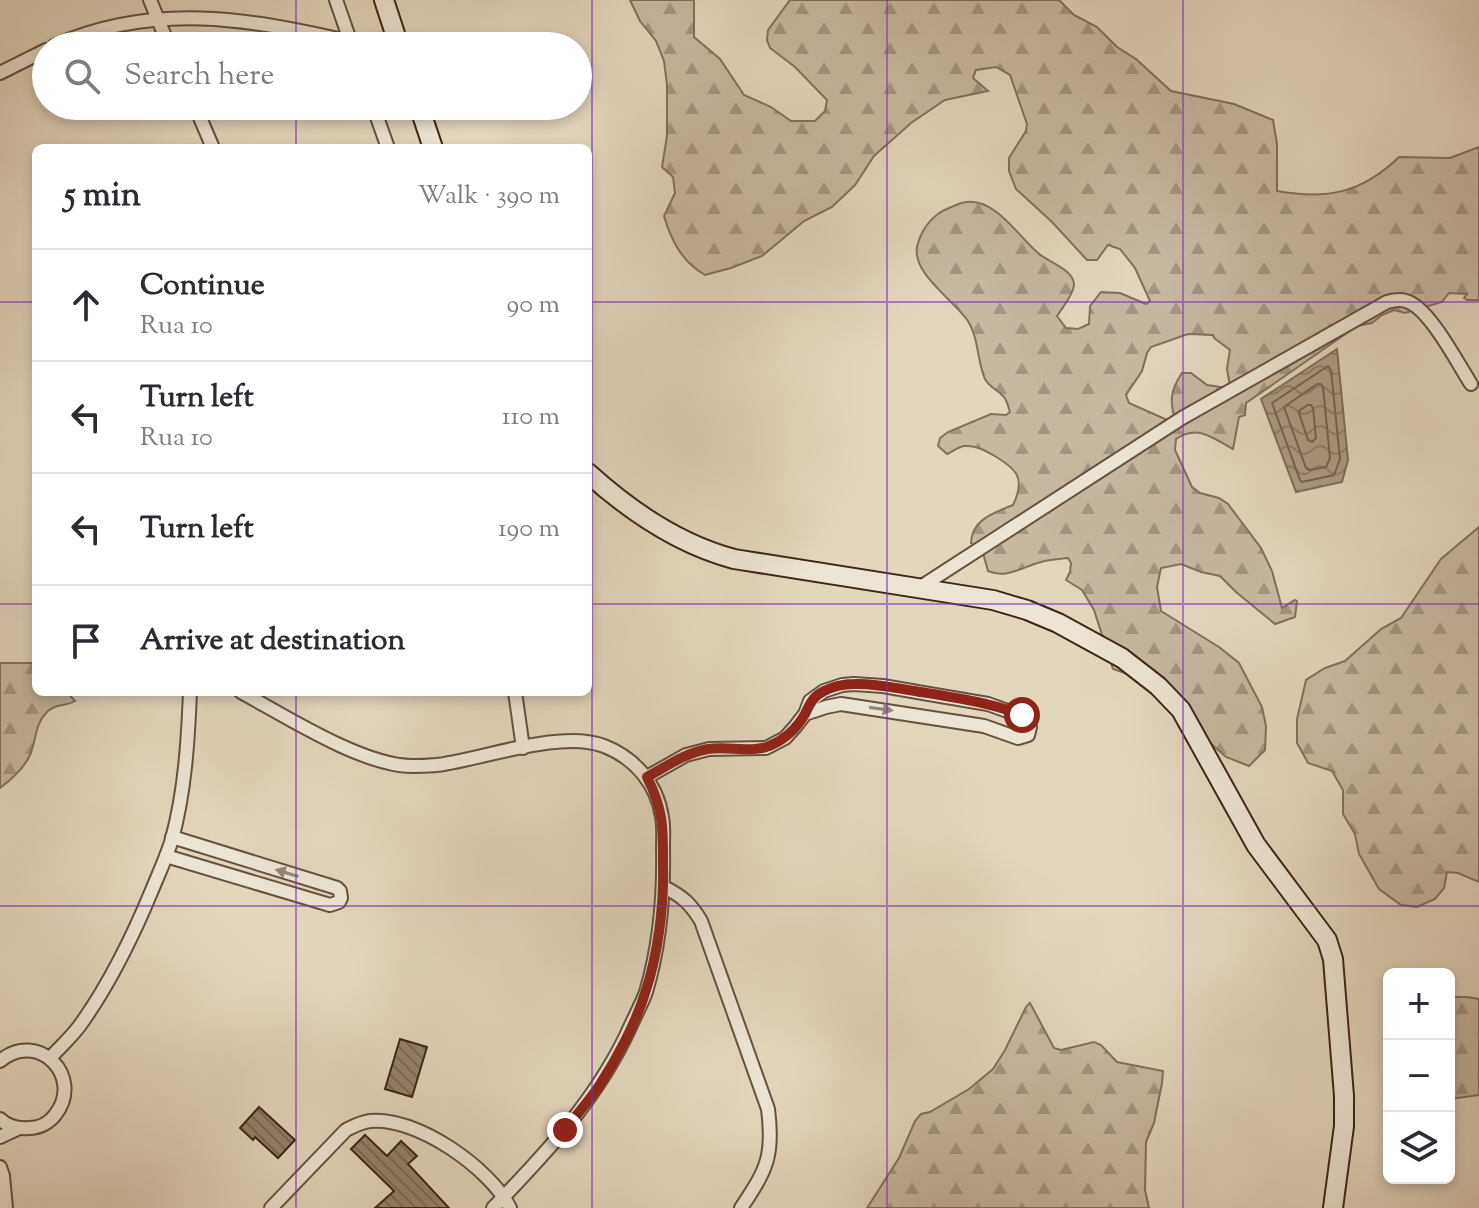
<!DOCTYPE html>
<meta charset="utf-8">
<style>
:root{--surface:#fff;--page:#f2f2f3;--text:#2b2b33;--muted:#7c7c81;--line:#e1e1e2}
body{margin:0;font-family:"Sorts Mill Goudy",serif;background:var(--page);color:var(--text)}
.controls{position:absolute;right:24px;bottom:24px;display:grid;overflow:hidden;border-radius:12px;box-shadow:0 4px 12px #0003}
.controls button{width:72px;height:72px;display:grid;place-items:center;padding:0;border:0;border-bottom:2px solid var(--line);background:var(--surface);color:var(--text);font:40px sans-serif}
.stop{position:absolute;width:24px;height:24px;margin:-18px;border:6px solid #8f2418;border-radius:50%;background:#fff}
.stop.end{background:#8f2418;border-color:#fff;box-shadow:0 2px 8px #0008}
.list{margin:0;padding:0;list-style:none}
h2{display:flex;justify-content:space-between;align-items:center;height:104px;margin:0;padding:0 32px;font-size:34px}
h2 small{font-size:26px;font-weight:400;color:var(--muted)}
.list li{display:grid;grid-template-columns:52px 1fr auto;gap:24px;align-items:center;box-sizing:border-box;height:112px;padding:0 32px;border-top:2px solid var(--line)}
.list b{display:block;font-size:30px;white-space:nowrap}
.list p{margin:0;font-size:26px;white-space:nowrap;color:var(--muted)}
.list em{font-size:26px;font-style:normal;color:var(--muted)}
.icon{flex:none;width:44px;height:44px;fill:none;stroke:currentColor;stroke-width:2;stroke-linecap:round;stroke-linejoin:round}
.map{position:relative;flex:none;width:1479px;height:1208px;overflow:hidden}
.search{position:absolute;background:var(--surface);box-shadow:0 4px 12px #0003;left:32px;top:32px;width:560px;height:88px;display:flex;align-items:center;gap:20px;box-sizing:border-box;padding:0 28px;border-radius:44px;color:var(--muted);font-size:30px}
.panel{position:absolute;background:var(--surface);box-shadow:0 4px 12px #0003;left:32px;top:144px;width:560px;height:552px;border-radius:12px}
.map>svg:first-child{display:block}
.forest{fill:url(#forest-firs);stroke:#826f5c;stroke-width:2;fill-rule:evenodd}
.water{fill:url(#water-waves);stroke:#7e6c59;stroke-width:2}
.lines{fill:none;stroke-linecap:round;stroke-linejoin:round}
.shore{stroke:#74604e;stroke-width:2}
.building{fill:url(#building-back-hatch);stroke:#3d2618;stroke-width:2}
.street-casing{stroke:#665241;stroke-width:16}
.secondary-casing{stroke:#3d2618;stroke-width:22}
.street{stroke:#ece4d4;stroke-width:12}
.secondary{stroke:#ece4d4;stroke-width:18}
.oneway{fill:#948576}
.route{stroke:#8f2418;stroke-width:10}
.grid{fill:none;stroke:#7b2cbf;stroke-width:2;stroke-opacity:0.55}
</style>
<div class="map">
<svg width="1479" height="1208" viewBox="0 0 1479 1208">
<defs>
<pattern id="forest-firs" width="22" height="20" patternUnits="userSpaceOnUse" patternTransform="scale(2)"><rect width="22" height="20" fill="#c6b8a1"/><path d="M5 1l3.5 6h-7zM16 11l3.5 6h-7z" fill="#a29582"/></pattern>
<pattern id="water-waves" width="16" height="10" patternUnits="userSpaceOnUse" patternTransform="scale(2)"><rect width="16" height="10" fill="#aa9a85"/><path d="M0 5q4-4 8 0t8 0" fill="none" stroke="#8c7d6c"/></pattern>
<pattern id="building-back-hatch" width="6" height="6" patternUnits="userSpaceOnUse" patternTransform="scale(2)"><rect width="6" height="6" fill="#93826e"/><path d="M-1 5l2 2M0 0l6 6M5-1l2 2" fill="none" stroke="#796a59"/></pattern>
</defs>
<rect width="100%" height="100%" fill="#e2d6bd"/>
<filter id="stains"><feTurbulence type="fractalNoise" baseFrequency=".0025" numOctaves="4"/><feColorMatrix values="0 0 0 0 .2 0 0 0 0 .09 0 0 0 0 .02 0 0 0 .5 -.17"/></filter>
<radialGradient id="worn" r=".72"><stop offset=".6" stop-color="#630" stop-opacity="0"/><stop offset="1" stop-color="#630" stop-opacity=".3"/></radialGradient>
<g class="forest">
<path d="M 630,0 L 694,0 L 694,37 L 720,59 L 744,95 L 771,107 L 791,121 L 815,121 L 825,111 L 827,100 L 795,67 L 770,48 L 767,40 L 768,30 L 790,0 L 1059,0 L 1074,15 L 1097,27 L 1117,47 L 1136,59 L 1171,91 L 1234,104 L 1273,120 L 1277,144 L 1277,191 C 1327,200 1362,193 1399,157 L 1450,158 L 1479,147 L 1479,300 L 1467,300 L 1464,298 L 1467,294 L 1449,293 L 1442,302 L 1405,313 L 1394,310 L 1382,315 L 1372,323 L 1357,326 L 1246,403 L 1245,415 L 1239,417 L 1233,449 C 1212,438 1198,424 1176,439 L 1175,450 L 1192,487 L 1200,493 L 1219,498 L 1228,504 L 1261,548 L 1272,571 L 1282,608 L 1295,600 L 1297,601 L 1295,617 L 1275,624 L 1236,592 L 1220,576 L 1201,572 L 1181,564 L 1161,568 L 1157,587 L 1161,611 L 1219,647 L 1239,663 L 1262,707 L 1266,726 L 1265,750 L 1249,766 L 1226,757 L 1136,677 L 1113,669 L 1094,610 L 1082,590 L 1066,580 L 1070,572 L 1071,563 L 1068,558 C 1059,559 1049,559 1041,562 C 1022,567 1007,579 988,571 L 983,553 L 971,543 C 972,519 994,513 1013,505 C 1026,478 1017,469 993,455 C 984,450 975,445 964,446 C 958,447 952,452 947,454 L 938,446 L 940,438 L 948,432 L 991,414 L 1006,415 L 1010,412 C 1008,407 1007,399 1003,396 C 997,389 990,388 985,379 C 977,361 979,339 968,321 C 954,300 908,271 918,243 C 923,227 934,214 949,208 C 954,206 961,202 967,202 C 996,199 1018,236 1038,253 C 1048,262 1073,269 1074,284 C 1074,294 1062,308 1057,316 L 1066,328 L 1078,329 L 1089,324 L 1090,306 L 1101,292 L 1120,293 L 1146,304 L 1150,301 L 1135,268 L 1120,249 L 1108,245 L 1097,260 L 1087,260 L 1052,222 L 1016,189 L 1009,171 L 1009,158 L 1026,131 L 1027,124 L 1010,75 L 996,67 L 976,70 L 973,78 L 988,91 L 945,100 L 911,123 L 874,156 L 855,185 L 832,207 L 804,221 L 762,256 L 731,268 L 705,275 C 682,262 671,240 664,216 L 675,193 L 673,177 L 662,167 L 667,136 L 667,85 L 664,61 L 656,41 L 640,21 ZM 1188,334 L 1213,335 L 1214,338 L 1230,350 L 1227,369 L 1230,386 L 1227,388 L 1207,385 L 1191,373 L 1182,373 C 1169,392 1170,403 1176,424 L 1129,403 L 1126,395 L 1142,371 L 1147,353 L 1151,347 Z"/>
<polygon points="1479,527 1479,882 1458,873 1447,872 1444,888 1435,899 1417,907 1401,905 1379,889 1359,854 1355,834 1343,814 1343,790 1332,771 1308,763 1297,743 1297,719 1306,680 1325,668 1345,661 1381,629 1401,618 1441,559"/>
<path d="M 0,663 L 36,663 L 36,692 L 67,692 L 75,701 C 65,707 55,703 46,713 C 35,724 36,741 30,755 C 24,768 12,779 0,788 Z"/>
<polygon points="1449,997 1467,997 1479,999 1479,1095 1449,1099"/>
<polygon points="1030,1003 1054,1048 1061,1050 1094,1042 1101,1045 1117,1062 1163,1071 1162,1083 1154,1123 1146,1142 1145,1190 1149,1208 867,1208 899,1158 915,1121 921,1114 930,1112 969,1089 993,1069 1005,1050 1026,1007"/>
</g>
<polygon class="water" points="1337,349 1348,460 1342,482 1296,492 1261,399"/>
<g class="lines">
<g class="shore">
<polygon points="1328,366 1331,370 1340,459 1334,475 1302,482 1300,480 1272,403"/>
<polygon points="1317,384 1321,384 1323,387 1330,458 1326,467 1310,470 1306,468 1284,407"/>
<polygon points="1308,405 1311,405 1313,408 1316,438 1312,442 1308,440 1299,413 1300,410"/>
</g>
</g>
<g class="building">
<polygon points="400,1039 427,1047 412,1097 385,1089"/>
<polygon points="259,1107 295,1140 278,1158 255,1137 253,1140 240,1128"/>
<polygon points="365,1135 387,1156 401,1141 417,1156 408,1164 449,1208 375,1208 394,1191 351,1149"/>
</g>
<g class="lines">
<defs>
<g id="street">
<polyline points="150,0 169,46"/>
<polyline points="336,0 352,46"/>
<path d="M 54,46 C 152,2 250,18 351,42"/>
<polyline points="0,73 46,50"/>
<polyline points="195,106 213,148"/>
<polyline points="373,106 388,148"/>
<path d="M 919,588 L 1182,418 L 1387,302 C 1394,300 1400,299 1406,301 C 1429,307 1458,364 1471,384"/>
<path d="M 241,692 C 285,716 363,766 412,766 C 424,766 437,766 449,763 C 491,756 564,730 604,746 C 635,758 657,784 662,817 C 664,827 663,838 663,848 C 664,896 660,945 646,992 C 642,1003 636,1014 631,1025 C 599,1097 547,1152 493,1208"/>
<polyline points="515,692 523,748"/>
<polyline points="647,777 686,755 709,749 766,748 785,738 795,727 805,714 810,701 824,691 842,685 854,684 883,686 929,694 988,704 1027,718 1030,727 1028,735 1018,738 984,726 841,704 826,707 805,714"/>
<polyline points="166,856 330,905 339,902 341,898 340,891 337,888 172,837"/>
<path d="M 664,887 C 682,896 691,904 701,921 L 768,1109 C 774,1156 767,1169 741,1208"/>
<path d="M 50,1058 C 61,1046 74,1035 83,1021 C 111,981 133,936 152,890 C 159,873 167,856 172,839 C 185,791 188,741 190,692"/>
<path d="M 0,1061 C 38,1029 85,1077 55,1115 C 49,1123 39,1128 29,1128 C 17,1129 8,1127 0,1119"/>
<polyline points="0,1137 17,1129"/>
<polyline points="0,1167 3,1176 6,1208"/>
<path d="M 271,1208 L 346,1130 C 354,1126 361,1122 370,1121 C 416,1116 490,1168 510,1208"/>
</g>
<g id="secondary">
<polyline points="384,0 399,46"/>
<polyline points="419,106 433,148"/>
<path d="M 588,473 C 631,512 678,544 734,559 L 993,600 L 1027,610 L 1058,623 L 1122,658 L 1158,686 L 1181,710 L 1256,845 L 1327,940 L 1333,959 L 1344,1096 L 1344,1126 L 1333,1208"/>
</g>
</defs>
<use href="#street" class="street-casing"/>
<use href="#secondary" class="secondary-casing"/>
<use href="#street" class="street"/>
<use href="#secondary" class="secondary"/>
</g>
<defs><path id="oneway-solid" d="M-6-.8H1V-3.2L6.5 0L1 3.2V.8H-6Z" transform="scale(2)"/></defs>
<g class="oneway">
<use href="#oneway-solid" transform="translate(881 709) rotate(8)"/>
<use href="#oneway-solid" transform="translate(287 873) rotate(-163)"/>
</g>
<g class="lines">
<path class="route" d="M 565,1130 C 576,1115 589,1101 599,1086 C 616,1060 636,1023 645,993 C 658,955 664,906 663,866 C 663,829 664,811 647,777 C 667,766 685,753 708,749 C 727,746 753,753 769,746 C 784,740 797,728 805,714 C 810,704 812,697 824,691 C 832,687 844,684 854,684 C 874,683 895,688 915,691 C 951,697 988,702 1022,715"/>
</g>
<path class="grid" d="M 296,0 L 296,46M 592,0 L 592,1208M 887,0 L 887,1208M 1183,0 L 1183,1208M 296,106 L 296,148M 0,302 L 36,302M 588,302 L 1479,302M 0,604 L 36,604M 588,604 L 1479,604M 296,692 L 296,1208M 0,906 L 1479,906"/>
<rect width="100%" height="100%" filter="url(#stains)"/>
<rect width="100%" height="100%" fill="url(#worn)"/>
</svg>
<div class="controls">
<button>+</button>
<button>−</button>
<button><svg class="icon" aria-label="layers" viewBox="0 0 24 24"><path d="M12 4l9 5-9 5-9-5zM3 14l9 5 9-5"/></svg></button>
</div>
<div class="stop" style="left:1022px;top:715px"></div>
<div class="stop end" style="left:565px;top:1130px"></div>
<div class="search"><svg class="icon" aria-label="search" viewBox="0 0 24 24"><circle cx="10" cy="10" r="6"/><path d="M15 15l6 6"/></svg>Search here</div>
<section class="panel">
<h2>5 min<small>Walk · 390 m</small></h2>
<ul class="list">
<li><svg class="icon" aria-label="ahead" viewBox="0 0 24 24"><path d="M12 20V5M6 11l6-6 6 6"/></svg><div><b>Continue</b><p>Rua 10</p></div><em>90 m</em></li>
<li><svg class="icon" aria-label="left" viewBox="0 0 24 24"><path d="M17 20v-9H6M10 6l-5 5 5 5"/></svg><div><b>Turn left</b><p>Rua 10</p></div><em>110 m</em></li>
<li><svg class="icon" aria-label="left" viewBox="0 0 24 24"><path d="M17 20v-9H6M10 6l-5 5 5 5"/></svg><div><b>Turn left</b></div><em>190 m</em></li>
<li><svg class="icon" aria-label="arrive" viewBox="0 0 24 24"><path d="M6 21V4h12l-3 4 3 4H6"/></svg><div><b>Arrive at destination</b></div></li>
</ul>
</section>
</div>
